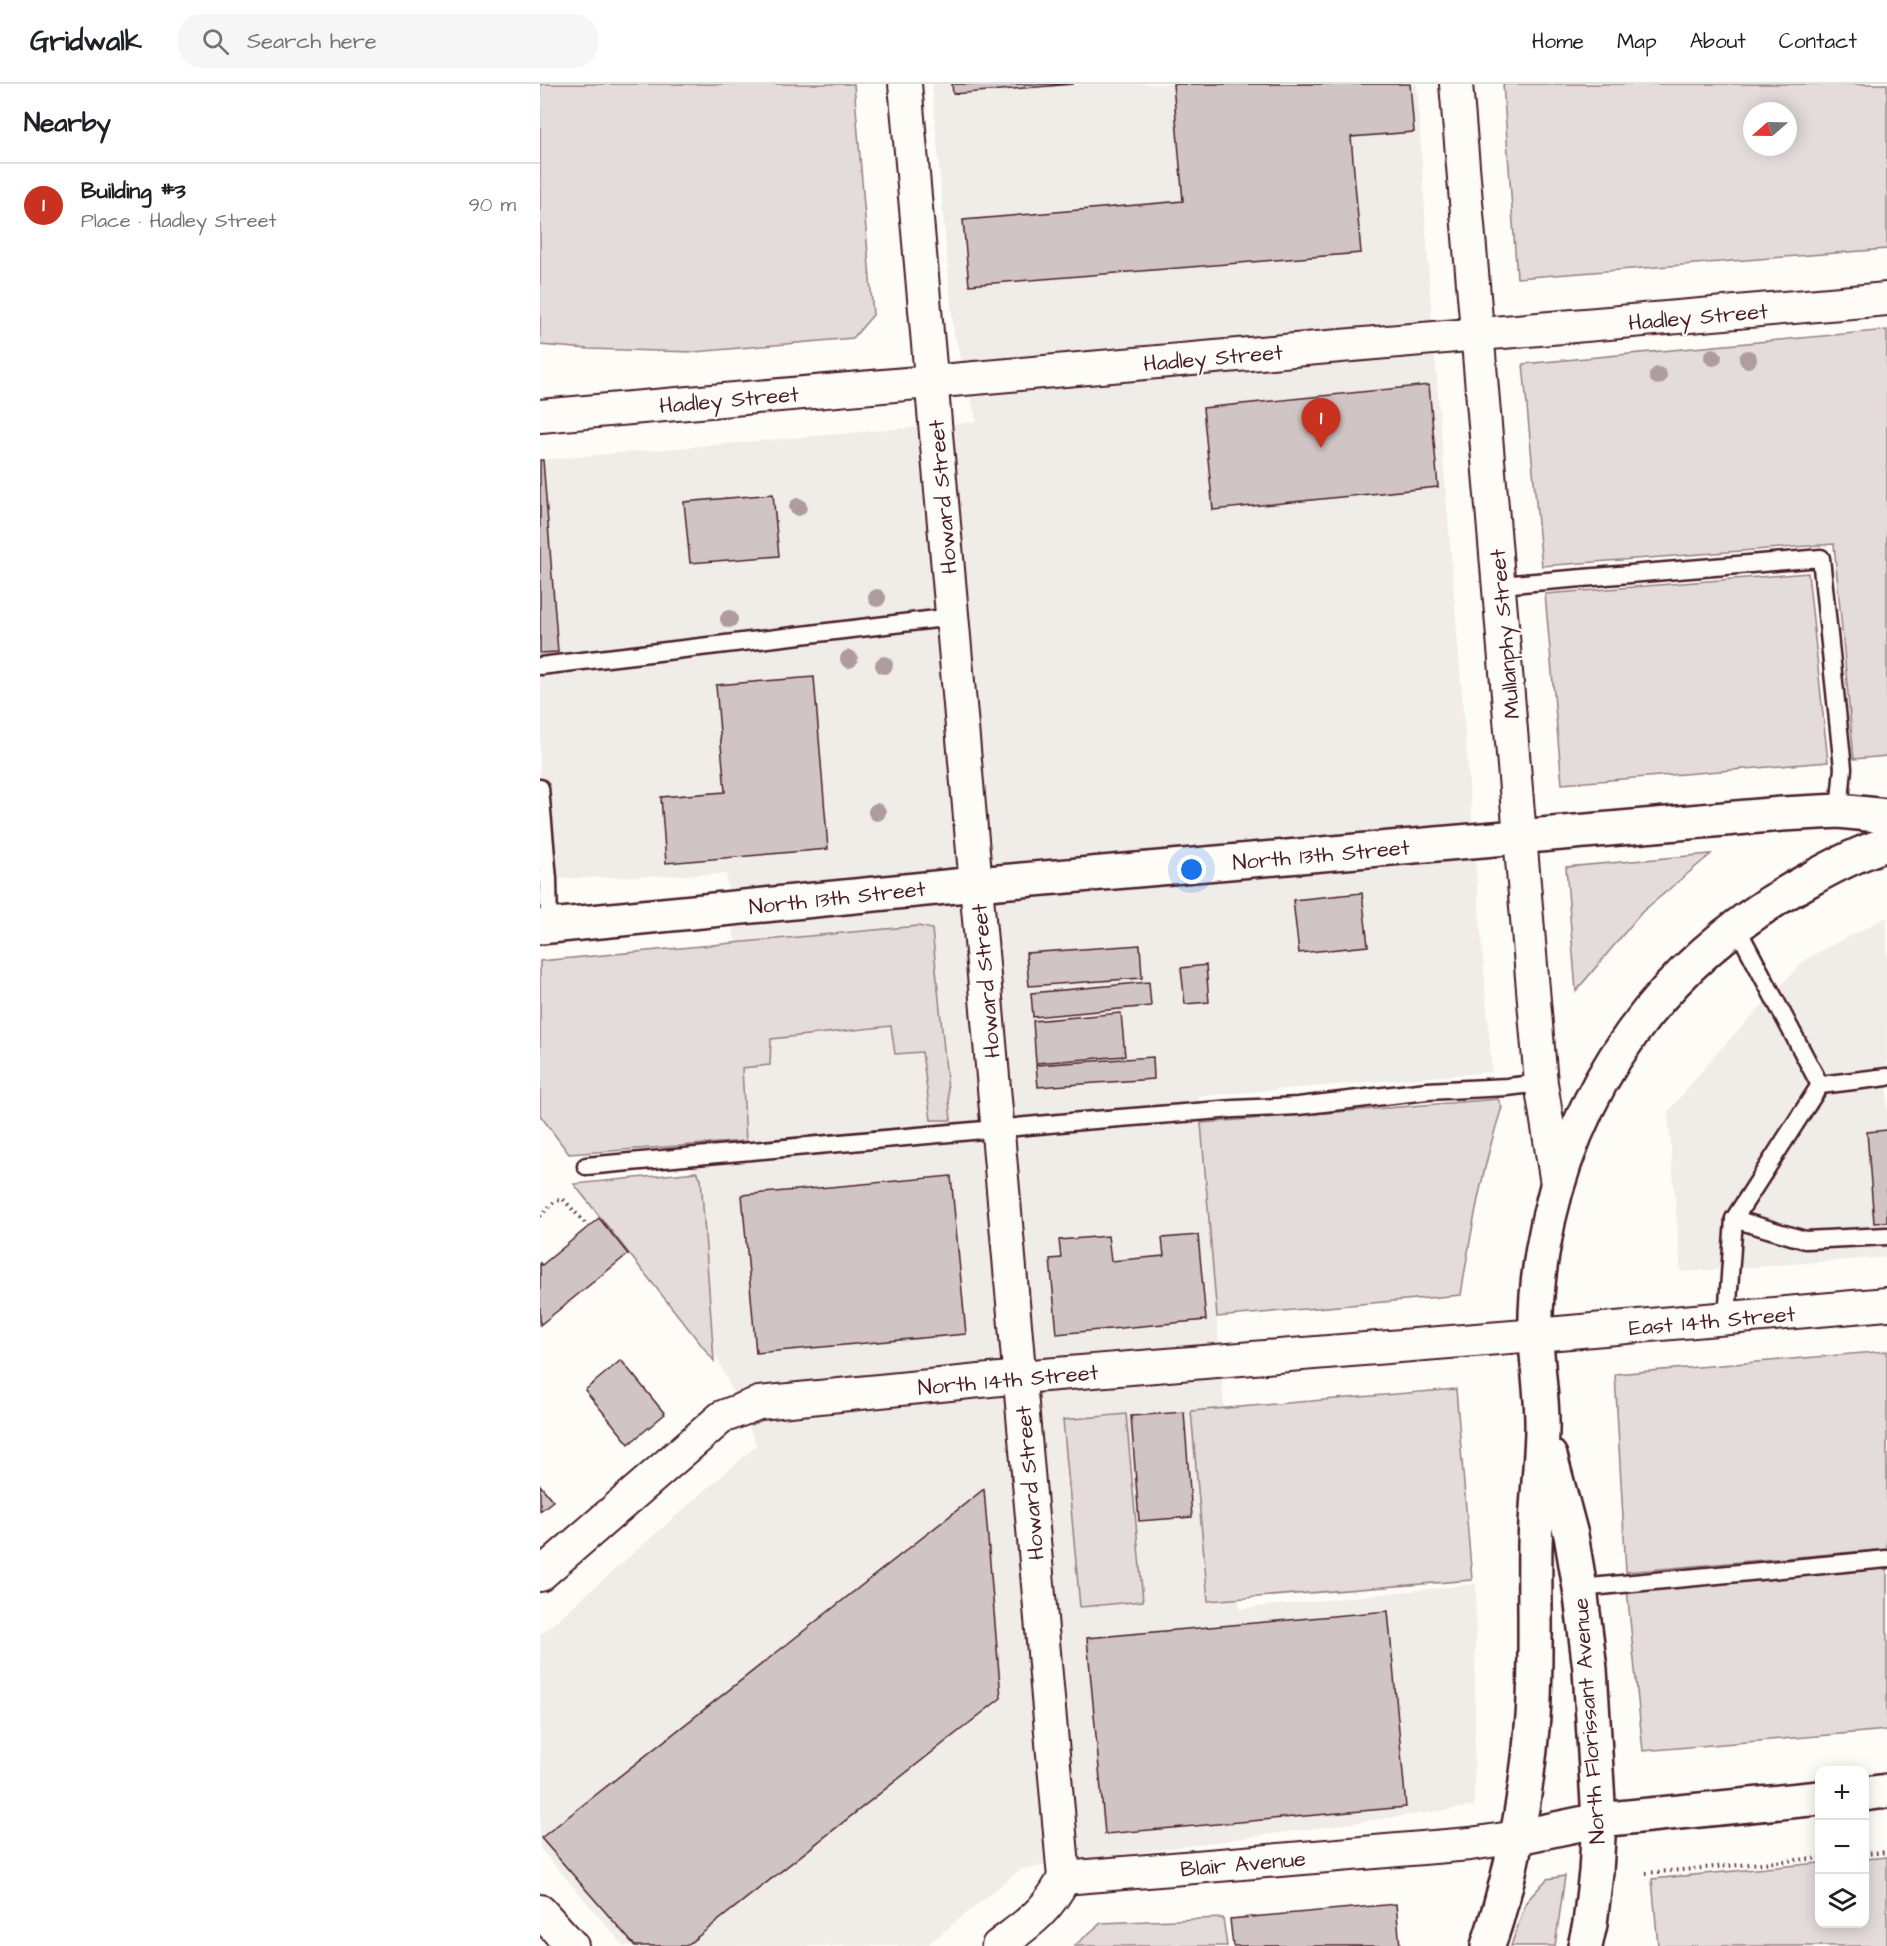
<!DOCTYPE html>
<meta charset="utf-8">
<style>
:root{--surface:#fff;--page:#f6f6f6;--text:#202124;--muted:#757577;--line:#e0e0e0;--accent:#c8321e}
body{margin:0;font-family:"Architects Daughter",sans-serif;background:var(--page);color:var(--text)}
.controls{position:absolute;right:18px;bottom:18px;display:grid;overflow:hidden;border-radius:12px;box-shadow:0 3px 15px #0003}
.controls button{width:54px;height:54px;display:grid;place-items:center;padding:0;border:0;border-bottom:2px solid var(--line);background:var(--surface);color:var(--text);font:30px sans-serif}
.compass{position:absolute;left:1203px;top:18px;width:54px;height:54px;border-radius:50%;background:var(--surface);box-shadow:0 3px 15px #0003;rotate:250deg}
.you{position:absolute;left:652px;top:786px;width:21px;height:21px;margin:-15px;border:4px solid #fff;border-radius:50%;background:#1a73e8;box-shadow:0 0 0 9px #1a73e833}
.badge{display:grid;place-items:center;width:39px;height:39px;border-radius:50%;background:var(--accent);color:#fff;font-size:20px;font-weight:700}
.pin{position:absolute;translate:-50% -50px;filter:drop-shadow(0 2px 3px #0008)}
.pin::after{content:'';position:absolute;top:32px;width:21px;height:18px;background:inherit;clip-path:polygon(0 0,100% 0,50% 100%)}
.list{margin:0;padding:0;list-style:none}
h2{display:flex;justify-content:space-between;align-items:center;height:78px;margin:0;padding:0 24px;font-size:26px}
h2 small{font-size:20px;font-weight:400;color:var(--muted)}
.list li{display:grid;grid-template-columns:39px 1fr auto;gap:18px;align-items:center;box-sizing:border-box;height:84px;padding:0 24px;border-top:2px solid var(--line)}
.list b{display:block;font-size:22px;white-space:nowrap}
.list p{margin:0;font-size:20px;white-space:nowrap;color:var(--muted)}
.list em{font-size:20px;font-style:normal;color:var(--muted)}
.icon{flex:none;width:33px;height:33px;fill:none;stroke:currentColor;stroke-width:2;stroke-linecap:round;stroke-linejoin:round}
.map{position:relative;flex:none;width:1347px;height:1862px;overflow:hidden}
header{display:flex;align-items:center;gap:36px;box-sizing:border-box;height:84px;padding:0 30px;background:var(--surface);border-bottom:2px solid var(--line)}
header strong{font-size:28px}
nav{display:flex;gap:33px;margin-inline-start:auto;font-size:21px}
.search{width:420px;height:54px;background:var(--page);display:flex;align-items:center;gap:15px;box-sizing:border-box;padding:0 21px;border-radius:24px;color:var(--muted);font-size:22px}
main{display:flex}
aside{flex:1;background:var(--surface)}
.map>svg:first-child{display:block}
.built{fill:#f0ece8}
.green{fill:#e3dcda;stroke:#967e82;stroke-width:1.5;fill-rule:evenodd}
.building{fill:#d0c5c4;stroke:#4a1f2b;stroke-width:1.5}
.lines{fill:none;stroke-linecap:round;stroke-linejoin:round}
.service-casing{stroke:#4a1f2b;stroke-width:21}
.minor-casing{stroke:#4a1f2b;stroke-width:36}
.tertiary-casing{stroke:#4a1f2b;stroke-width:38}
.secondary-casing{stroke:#4a1f2b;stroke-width:38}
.primary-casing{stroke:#4a1f2b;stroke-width:38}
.path{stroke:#4a1f2b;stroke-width:4;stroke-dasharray:1.5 4.5;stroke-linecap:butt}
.service{stroke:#fdfcf7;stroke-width:16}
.minor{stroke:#fdfcf7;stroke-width:32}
.tertiary{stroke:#fdfcf7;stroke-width:33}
.secondary{stroke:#fdfcf7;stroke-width:33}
.primary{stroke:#fdfcf7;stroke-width:33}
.tree{fill:#af9c9f}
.labels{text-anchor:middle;stroke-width:4.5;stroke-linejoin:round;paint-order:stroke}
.street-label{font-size:22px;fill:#4a1f2b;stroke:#fdfcf7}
</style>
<header>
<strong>Gridwalk</strong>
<div class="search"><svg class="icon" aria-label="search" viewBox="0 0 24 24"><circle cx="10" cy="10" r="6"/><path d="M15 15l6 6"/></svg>Search here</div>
<nav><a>Home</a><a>Map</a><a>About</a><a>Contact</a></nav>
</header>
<main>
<aside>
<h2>Nearby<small></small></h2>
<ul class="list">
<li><span class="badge">1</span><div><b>Building #3</b><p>Place · Hadley Street</p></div><em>90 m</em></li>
</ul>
</aside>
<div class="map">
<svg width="1347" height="1862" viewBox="0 0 1347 1862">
<rect width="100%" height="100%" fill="#fdfcf7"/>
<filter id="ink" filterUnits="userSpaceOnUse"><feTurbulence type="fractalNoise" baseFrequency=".0167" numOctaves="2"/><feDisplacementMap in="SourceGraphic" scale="12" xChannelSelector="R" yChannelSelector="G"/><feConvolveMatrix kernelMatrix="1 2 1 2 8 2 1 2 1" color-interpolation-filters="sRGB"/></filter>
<g filter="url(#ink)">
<g class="built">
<polygon points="392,0 877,0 890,210 952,988 659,1012 700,1525 936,1500 934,1722 481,1785 386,1862 84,1862 0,1764 0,1551 217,1361 171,1261 135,929 203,921 186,790 0,795 0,376 437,338 413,244"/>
<polygon points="1347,833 1347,1173 1141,1188 1128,1028 1174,972 1267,874"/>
</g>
<g class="green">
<polygon points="0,0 314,0 333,231 313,254 154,268 48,265 0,261"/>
<path d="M 963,0 L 1347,0 L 1347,165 L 977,194 ZM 1212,27 L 1248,27 L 1248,63 L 1212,63 Z"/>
<polygon points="1347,246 1347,672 1314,675 1294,460 1002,482 983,280"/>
<polygon points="1268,489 1288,678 1022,700 1005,510"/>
<polygon points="1171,770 1102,828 1036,907 1026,783"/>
<polygon points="378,842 392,845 411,1036 391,1036 382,968 355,970 351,942 231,955 230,981 202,984 206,1057 29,1070 0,1031 0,877"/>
<path d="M 958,1015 L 962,1023 C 942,1084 931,1148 921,1211 L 677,1233 L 661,1039 Z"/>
<polygon points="156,1088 161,1094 174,1277 34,1100"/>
<polygon points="1347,1267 1347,1465 1086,1488 1075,1290"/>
<polygon points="916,1305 932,1496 668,1517 651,1327"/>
<polygon points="586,1330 603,1517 540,1523 523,1336"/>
<polygon points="1347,1482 1347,1646 1103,1667 1087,1505"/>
<polygon points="1347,1773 1347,1862 1118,1862 1112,1795 1279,1779 1280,1840 1324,1840 1325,1775"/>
<polygon points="1025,1792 1015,1862 971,1862 986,1818 1007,1795"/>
<polygon points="683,1834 687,1862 534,1862 561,1839"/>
</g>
<g class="building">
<polygon points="412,0 534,0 413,10"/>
<polygon points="633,0 870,0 874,48 811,53 821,169 429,201 423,136 643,117"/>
<polygon points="889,301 898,403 673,426 663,324"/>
<polygon points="0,376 3,376 18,568 0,569"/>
<polygon points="233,410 239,472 150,479 144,418"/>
<polygon points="274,593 288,765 126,779 121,713 185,708 176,601"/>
<polygon points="822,809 828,862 759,869 753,816"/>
<polygon points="600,861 602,894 489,902 486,869"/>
<polygon points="666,881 669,918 645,920 641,884"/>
<polygon points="609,898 611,922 493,933 491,909"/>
<polygon points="581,929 585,972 496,979 493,937"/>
<polygon points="613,973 614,995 498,1003 496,981"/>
<polygon points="1347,1046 1347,1138 1334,1139 1327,1048"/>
<polygon points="411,1092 426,1250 216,1269 202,1111"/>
<polygon points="59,1134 88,1170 0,1241 0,1179 2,1181"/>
<polygon points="658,1151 666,1236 517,1250 510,1175 521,1174 519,1156 568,1152 571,1177 624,1172 622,1154"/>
<polygon points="81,1276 125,1330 89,1360 45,1306"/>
<polygon points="644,1328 652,1433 599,1437 591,1332"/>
<polygon points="0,1401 13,1417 0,1427"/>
<polygon points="444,1405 461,1614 146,1862 95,1862 1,1754"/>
<polygon points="848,1527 866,1723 565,1750 547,1554"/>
<polygon points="856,1820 860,1862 693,1862 690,1835"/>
</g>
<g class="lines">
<defs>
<g id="service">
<polyline points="960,501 1281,474 1303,684 1299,727"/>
<polyline points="0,582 413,533"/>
<polyline points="0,704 8,795 9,842"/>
<polyline points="1196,842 1280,1001 1347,993"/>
<polyline points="46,1082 542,1037 694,1025 758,1022 887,1007 967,1003 1001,999"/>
<polyline points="1194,1135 1265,1156 1347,1152"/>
<polyline points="1187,1234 1194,1135 1280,1001"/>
<polyline points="1040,1504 1347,1475"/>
</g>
<g id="minor">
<polyline points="365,0 524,1794"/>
<polyline points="916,0 1001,999 1017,1100"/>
<path d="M 0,332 C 449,290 898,255 1347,215"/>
<polyline points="0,1491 182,1333 219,1319 480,1293 996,1251 1347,1220"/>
<polyline points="524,1794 930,1760 978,1753"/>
<polyline points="0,1827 32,1862"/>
<path d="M 458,1862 C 487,1840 507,1828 524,1794"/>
</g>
<polyline id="tertiary" points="0,843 436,800 1242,730 1299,727 1347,732"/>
<g id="secondary">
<polyline points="1324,1710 1347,1707"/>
<polyline points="978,1753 1059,1736 1280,1714"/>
</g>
<g id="primary">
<polyline points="1010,1372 1031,1451 1040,1504 1050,1585 1059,1736 1056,1788 1050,1840 1045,1862"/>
<path d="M 948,1862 C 973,1787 987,1711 993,1633 C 997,1576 994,1518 995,1461 C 996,1423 1001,1385 1002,1347 C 1003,1316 997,1284 996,1253 C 995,1223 998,1193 1003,1164 C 1030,1004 1124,875 1267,797 C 1293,782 1319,769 1347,760"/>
</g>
</defs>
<use href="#service" class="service-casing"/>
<use href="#minor" class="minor-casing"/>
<use href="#tertiary" class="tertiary-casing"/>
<use href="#secondary" class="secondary-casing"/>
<use href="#primary" class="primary-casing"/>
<g class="path">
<polyline points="0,1132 14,1118 23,1115 45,1139"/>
<polyline points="1324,1770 1347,1768"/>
<polyline points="1106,1789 1280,1774"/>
</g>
<use href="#service" class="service"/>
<use href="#minor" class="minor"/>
<use href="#tertiary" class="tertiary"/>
<use href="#secondary" class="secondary"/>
<use href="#primary" class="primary"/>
</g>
<g class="tree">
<circle cx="1173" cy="273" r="9"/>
<circle cx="1208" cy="275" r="9"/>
<circle cx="1118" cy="292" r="9"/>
<circle cx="258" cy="423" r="9"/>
<circle cx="337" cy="514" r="9"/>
<circle cx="189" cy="535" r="9"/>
<circle cx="309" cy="575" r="9"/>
<circle cx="344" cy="581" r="9"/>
<circle cx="337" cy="728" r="9"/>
</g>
</g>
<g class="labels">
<g class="street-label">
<text transform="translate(1158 232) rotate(-5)" y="8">Hadley Street</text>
<text transform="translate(673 273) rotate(-5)" y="8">Hadley Street</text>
<text transform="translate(189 315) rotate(-5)" y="8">Hadley Street</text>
<text transform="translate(402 413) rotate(-95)" y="8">Howard Street</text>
<text transform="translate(964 550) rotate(-95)" y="8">Mullanphy Street</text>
<text transform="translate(781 770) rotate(-5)" y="8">North 13th Street</text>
<text transform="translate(297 813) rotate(-6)" y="8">North 13th Street</text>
<text transform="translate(445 897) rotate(-95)" y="8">Howard Street</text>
<text transform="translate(1172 1236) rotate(-5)" y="8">East 14th Street</text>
<text transform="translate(468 1295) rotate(-5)" y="8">North 14th Street</text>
<text transform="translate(489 1399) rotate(-95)" y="8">Howard Street</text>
<text transform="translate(1048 1637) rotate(-94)" y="8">North Florissant Avenue</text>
<text transform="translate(703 1779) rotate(-5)" y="8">Blair Avenue</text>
</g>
</g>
</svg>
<div class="controls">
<button>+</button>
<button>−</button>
<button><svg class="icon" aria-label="layers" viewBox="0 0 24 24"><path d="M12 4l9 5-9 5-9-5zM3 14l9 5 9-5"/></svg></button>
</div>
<svg class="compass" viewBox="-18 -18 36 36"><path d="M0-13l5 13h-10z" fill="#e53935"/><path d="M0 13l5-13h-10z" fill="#757577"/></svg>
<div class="you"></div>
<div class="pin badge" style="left:781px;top:364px">1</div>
</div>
</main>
